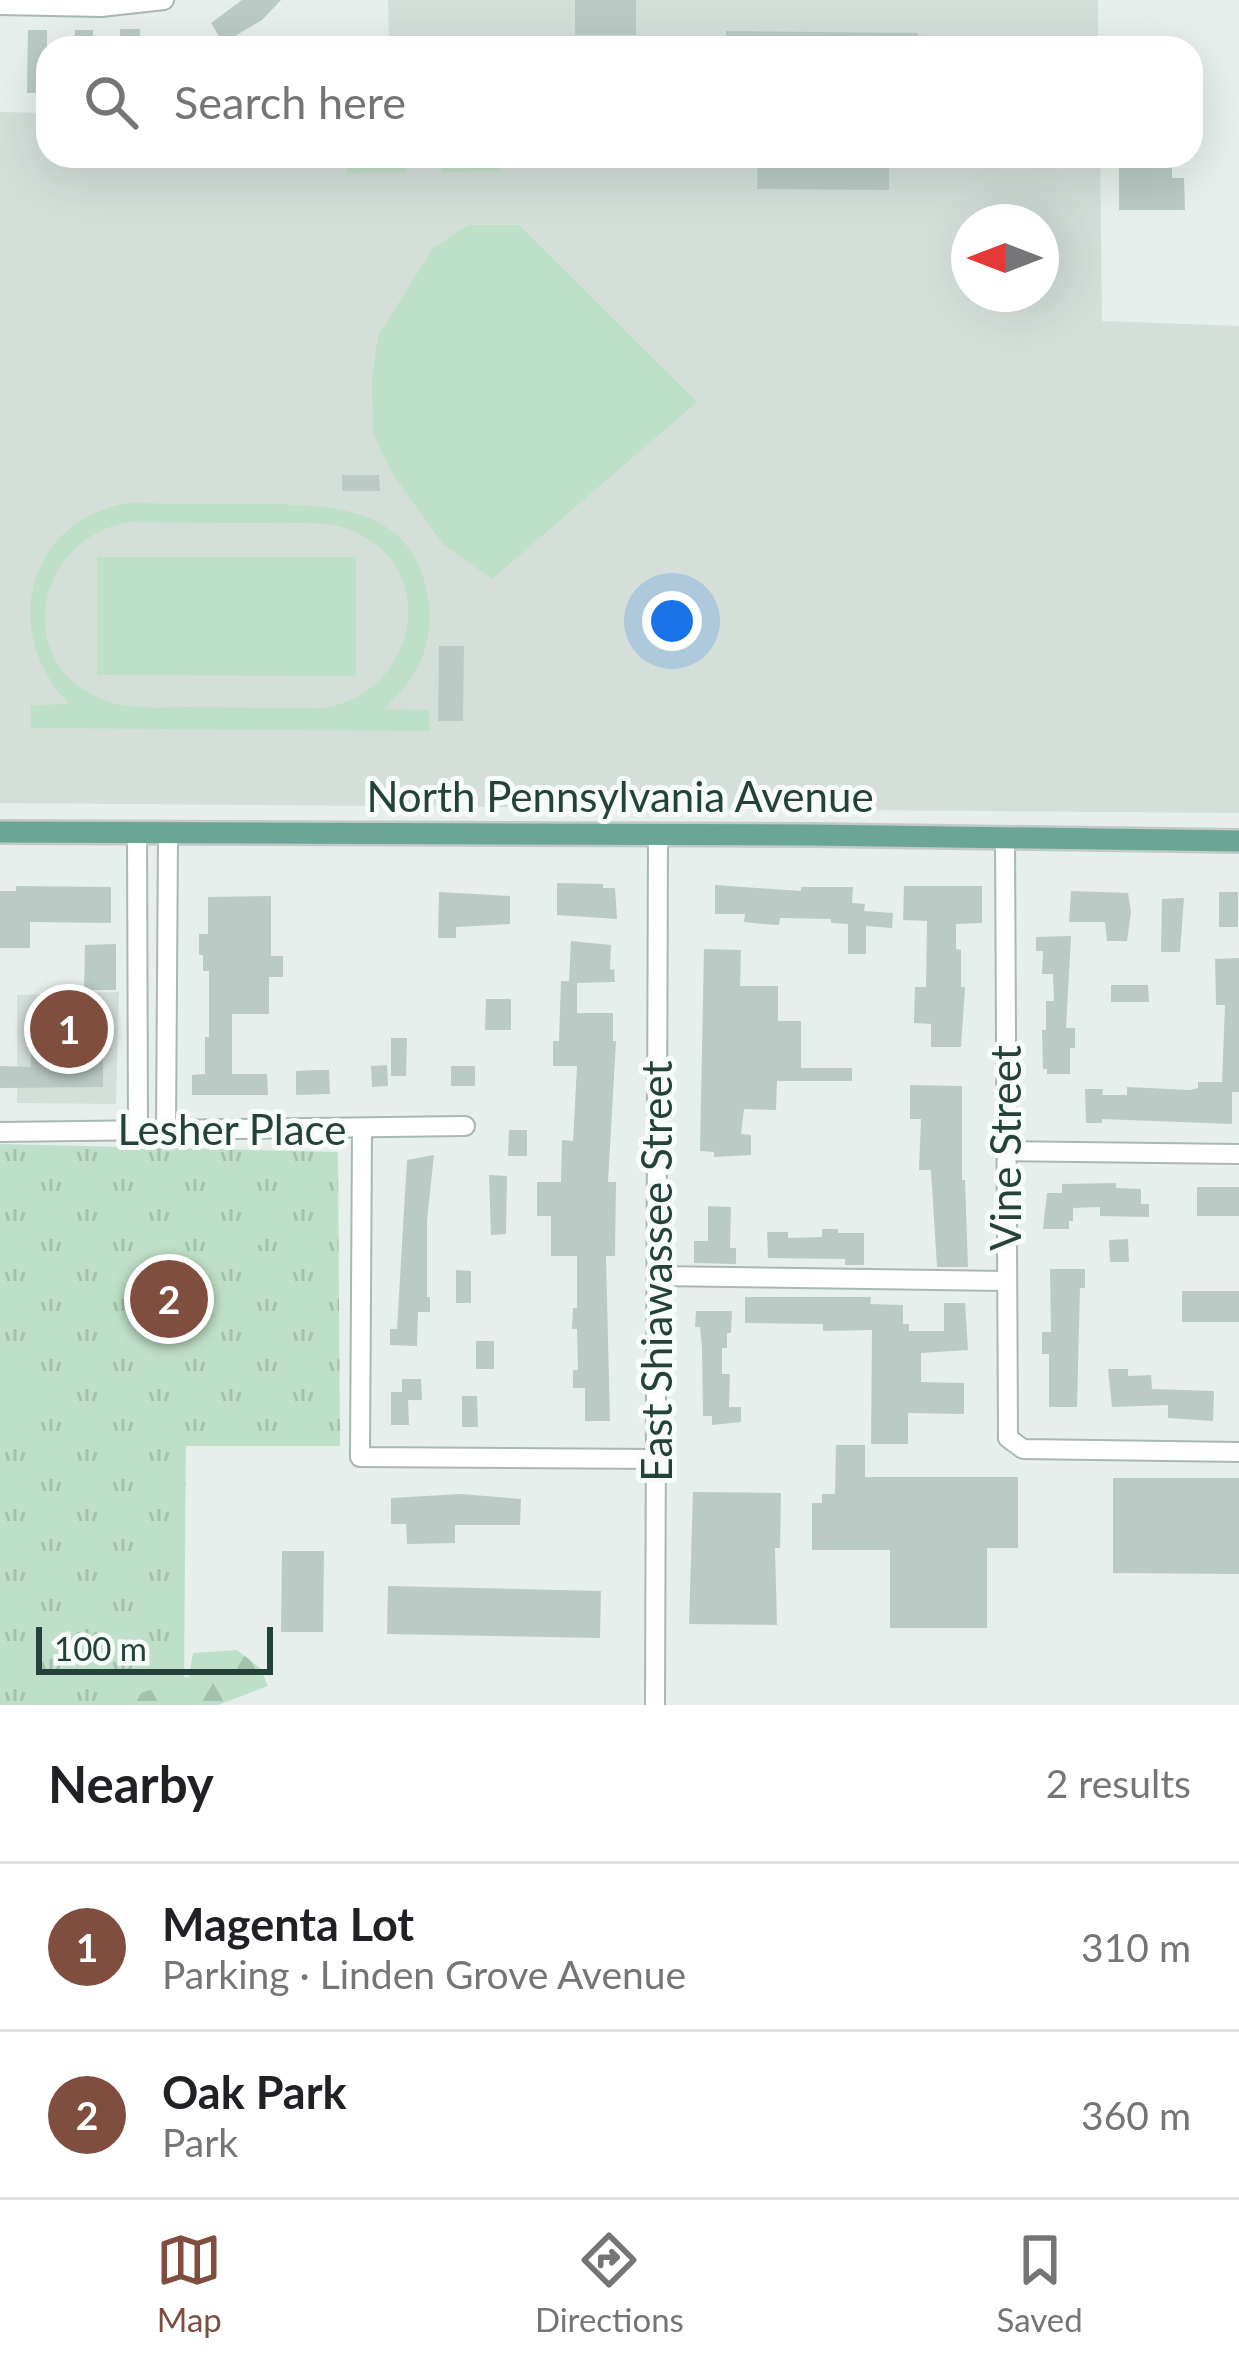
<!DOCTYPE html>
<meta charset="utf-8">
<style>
:root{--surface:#fff;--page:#f2f2f2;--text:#202124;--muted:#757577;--line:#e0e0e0;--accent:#7f4e3f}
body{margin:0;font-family:Lato,sans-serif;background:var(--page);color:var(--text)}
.compass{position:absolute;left:951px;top:204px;width:108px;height:108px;border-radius:50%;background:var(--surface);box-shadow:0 12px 48px #0002;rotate:270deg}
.scale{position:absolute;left:36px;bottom:30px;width:237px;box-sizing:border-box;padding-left:12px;border:6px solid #24423a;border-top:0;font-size:33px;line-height:42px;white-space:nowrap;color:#24423a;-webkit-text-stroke:9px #f7fbf9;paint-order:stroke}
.you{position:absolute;left:672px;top:621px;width:42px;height:42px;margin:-30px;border:9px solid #fff;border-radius:50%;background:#1a73e8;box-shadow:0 0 0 18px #1a73e833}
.badge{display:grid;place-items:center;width:78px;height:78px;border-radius:50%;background:var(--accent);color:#fff;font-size:39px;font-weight:700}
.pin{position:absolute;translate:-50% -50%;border:6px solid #fff;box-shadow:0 3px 12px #0006}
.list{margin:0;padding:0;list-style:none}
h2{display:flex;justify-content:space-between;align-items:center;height:156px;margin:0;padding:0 48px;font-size:51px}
h2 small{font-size:39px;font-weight:400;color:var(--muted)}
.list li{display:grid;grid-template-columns:78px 1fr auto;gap:36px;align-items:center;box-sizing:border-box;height:168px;padding:0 48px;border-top:3px solid var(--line)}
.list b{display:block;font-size:45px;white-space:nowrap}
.list p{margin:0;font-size:39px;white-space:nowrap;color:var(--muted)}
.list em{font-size:39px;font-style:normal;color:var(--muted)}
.icon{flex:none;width:66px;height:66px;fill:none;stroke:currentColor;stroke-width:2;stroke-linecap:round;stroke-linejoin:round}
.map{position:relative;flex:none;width:1239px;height:1705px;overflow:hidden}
.search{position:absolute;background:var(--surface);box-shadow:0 12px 48px #0002;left:36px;right:36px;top:36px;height:132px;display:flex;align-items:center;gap:30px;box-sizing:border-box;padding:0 42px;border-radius:36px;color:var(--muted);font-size:45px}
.sheet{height:492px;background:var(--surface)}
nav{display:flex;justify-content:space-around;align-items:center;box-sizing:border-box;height:168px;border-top:3px solid var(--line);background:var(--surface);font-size:33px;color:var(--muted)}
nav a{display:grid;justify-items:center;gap:6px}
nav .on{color:var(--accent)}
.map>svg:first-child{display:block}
.built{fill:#d4dfda;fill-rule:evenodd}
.forest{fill:url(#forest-firs)}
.park{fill:url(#park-tufts)}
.pitch{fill:#bfe0c8;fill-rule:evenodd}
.building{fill:#bbcac4}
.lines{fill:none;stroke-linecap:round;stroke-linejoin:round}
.minor-casing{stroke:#a8b8b2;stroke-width:22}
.major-casing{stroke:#c2cac8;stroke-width:26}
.minor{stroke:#fff;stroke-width:18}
.major{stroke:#6aa596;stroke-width:21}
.labels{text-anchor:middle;stroke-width:10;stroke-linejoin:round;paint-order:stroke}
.street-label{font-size:42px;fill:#24423a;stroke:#f7fbf9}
</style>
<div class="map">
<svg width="1239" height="1705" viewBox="0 0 1239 1705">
<defs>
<pattern id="forest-firs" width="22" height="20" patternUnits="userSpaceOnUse" patternTransform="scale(3)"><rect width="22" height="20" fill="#bfe0c8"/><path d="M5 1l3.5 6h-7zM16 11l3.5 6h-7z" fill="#a4c1ad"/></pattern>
<pattern id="park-tufts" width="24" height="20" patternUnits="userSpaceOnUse" patternTransform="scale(3)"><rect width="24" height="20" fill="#bfe0c8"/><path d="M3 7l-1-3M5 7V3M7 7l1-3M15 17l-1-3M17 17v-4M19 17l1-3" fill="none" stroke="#a4c1ad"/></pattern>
</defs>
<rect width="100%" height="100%" fill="#e6efeb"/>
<g class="built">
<polygon points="388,0 1098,0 1098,48 305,48 389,46"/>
<path d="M 0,112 L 48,113 L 48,156 L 1100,156 L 1102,321 L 1239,326 L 1239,813 L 0,803 ZM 969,222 L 1041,222 L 1041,294 L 969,294 Z"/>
<polygon points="119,992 116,1104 17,1103 17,995"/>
</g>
<polygon class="forest" points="237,1650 260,1668 268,1686 218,1705 79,1705 170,1678 189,1677 193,1653"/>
<polygon class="park" points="0,1144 338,1152 340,1446 186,1446 184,1677 110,1705 0,1705"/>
<g class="pitch">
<polygon points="347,156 405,156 406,172 347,173"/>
<polygon points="442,156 500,156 500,171 442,172"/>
<polygon points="468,225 519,225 697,402 492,579 443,544 393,475 373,435 372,379 378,336 433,248"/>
<path d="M 129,503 C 169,504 210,504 250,504 C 328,505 417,502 429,604 C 434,646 415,683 383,709 L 429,710 L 429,731 L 31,728 L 31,705 L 69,704 C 0,633 25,520 129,503 ZM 130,522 C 176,523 222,523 268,523 C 294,524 324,520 350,530 C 443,566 418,693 323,708 C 277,708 231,707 186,707 C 159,707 129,710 104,700 C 10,664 35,537 130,522 Z"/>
<polygon points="97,557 356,557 356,676 97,675"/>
<polygon points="231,1226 261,1226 261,1245 232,1246"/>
<polygon points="22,1350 35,1429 0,1435 0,1354"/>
</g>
<g class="building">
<polygon points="242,0 281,0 262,20 223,43 211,23"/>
<rect x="575" y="0" width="61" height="35"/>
<rect x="120" y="29" width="20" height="19"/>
<polygon points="28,30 47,30 47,93 27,93"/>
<polygon points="75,30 93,30 93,48 74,48"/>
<polygon points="726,31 918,33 918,48 726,48"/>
<polygon points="758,156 889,156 889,190 757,189"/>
<polygon points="1119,156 1172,156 1172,178 1184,178 1185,210 1119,210"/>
<polygon points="342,475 379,475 380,491 342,491"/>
<polygon points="439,646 464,646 463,721 438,721"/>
<polygon points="557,883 603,884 603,888 615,888 617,919 557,915"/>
<polygon points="715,885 801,891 801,887 853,887 852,903 865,904 864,911 893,913 892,928 866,926 866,954 848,954 848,924 831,923 831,919 780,918 779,925 762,924 744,922 745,914 715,914"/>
<polygon points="16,886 111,887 111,923 30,922 30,948 0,948 0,891 16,891"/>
<polygon points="904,886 982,886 982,923 956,924 956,949 961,950 961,987 965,987 961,1047 931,1047 931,1024 914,1023 915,987 926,987 927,921 903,920"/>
<polygon points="1071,891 1128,893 1131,912 1127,941 1107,941 1105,922 1069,922"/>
<polygon points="439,892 510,896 510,924 456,927 456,938 438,938"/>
<rect x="1219" y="892" width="19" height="35"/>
<polygon points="271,896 271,956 283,956 283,977 269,977 269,1014 232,1014 232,1074 267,1074 268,1095 192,1095 192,1075 205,1074 205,1037 209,1037 209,971 203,971 203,955 199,955 199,934 208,934 208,897"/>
<polygon points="1184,898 1180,952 1161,952 1162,899"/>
<polygon points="1071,936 1066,1028 1075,1028 1075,1048 1070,1048 1070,1074 1047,1074 1047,1069 1043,1069 1042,1030 1046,1030 1046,1001 1054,1001 1053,974 1042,974 1043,951 1036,951 1036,937"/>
<polygon points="571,941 611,945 610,970 614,969 615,982 577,983 577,1013 613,1013 613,1041 616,1041 608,1182 616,1182 615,1256 606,1256 610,1421 585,1421 585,1388 573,1388 573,1370 578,1370 577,1329 572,1329 573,1308 577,1308 577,1256 551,1256 551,1216 537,1216 537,1182 561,1182 562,1140 573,1141 577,1066 553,1066 553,1041 559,1041 561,981 569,981"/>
<polygon points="116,944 116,990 84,990 85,945"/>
<polygon points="704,949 741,950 740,986 778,986 778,1021 801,1021 801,1068 852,1068 852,1081 777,1081 776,1110 744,1109 741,1134 751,1135 751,1155 714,1157 714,1152 700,1151"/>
<polygon points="1239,958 1239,1092 1232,1092 1232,1124 1102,1119 1102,1123 1086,1123 1085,1089 1103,1089 1102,1095 1127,1095 1127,1087 1191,1090 1198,1088 1198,1082 1222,1082 1225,1005 1216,1005 1215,959"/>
<polygon points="1111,985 1148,985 1149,1002 1111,1002"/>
<polygon points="486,999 511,999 511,1030 485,1030"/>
<polygon points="391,1038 407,1038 406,1076 391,1076"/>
<polygon points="31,1042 79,1047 79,1056 103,1057 103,1087 0,1088 0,1066 31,1067"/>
<polygon points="387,1065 388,1086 372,1087 371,1066"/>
<rect x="451" y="1066" width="24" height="20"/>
<polygon points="316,1070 329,1070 330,1094 296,1095 296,1071"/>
<polygon points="910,1085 962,1086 962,1180 965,1180 968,1267 937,1267 931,1170 919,1170 921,1119 910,1119"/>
<polygon points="509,1130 527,1130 527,1156 508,1156"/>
<polygon points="434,1155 427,1220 427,1297 430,1297 430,1312 418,1312 417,1346 390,1345 390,1329 397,1329 407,1160"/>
<polygon points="489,1175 507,1176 506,1234 491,1235"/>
<polygon points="1116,1183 1116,1188 1141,1189 1141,1204 1149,1204 1149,1217 1100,1216 1100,1207 1073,1208 1073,1221 1069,1221 1069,1229 1043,1229 1047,1193 1062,1193 1062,1184"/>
<rect x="1197" y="1187" width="42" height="29"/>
<polygon points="708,1206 731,1207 730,1248 736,1248 736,1264 694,1263 694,1241 708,1241"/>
<polygon points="822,1229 838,1229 838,1233 864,1233 864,1265 845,1265 845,1259 768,1258 767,1232 788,1232 788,1238 822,1237"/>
<polygon points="1128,1239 1129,1262 1110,1262 1109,1240"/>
<polygon points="1050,1269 1085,1269 1085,1288 1080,1288 1077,1407 1049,1407 1049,1354 1042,1354 1042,1332 1051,1332"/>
<polygon points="456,1270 471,1271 471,1303 456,1303"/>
<rect x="1182" y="1291" width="57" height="31"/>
<polygon points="745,1297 871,1297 870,1304 903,1305 903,1324 909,1324 909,1331 944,1331 944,1303 965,1303 968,1350 921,1353 921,1382 964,1383 964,1414 908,1413 908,1444 871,1444 872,1330 823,1331 823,1324 745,1323"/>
<polygon points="696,1311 732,1311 731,1333 727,1333 727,1348 722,1348 722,1374 730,1374 729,1407 741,1407 741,1422 712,1425 712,1416 703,1416 702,1348 700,1327 695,1327"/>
<rect x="476" y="1341" width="18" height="28"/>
<polygon points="1108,1369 1128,1369 1128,1376 1151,1375 1152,1389 1214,1391 1213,1421 1168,1418 1168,1405 1112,1407"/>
<polygon points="402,1379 421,1379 422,1400 408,1400 409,1425 391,1425 391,1392 402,1392"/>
<polygon points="462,1396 477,1396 478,1427 462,1427"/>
<polygon points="836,1445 865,1445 865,1477 1018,1477 1018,1548 987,1548 987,1628 890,1628 890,1550 812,1550 812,1503 822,1503 822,1494 835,1494"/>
<polygon points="1113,1478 1239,1478 1239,1574 1113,1573"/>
<polygon points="693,1492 781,1493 780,1548 775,1548 777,1625 689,1624"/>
<polygon points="461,1494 521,1499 520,1525 455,1525 455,1543 407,1544 406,1524 391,1524 391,1498"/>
<polygon points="282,1551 324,1551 323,1632 281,1632"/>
<polygon points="388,1586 601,1591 600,1638 387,1634"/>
</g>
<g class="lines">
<defs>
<g id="minor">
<polyline points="0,5 101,7 164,0"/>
<polyline points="137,833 138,1131"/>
<polyline points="1005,839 1008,1438 1023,1449 1239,1452"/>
<polyline points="166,1130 168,834"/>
<polyline points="362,1130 360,1457 656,1459"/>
<polyline points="0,1132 465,1126"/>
<polyline points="1006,1151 1239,1154"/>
<polyline points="657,1276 1006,1281"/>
<polyline points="655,1705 658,836"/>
</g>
<polyline id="major" points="0,832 812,835 1239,841"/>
</defs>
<use href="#minor" class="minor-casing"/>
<use href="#major" class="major-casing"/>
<use href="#minor" class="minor"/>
<use href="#major" class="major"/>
</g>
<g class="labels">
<g class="street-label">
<text x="620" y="812">North Pennsylvania Avenue</text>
<text x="232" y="1145">Lesher Place</text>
<text transform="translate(1006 1148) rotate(-90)" y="15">Vine Street</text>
<text transform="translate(657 1271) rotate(-90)" y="15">East Shiawassee Street</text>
</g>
</g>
</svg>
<svg class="compass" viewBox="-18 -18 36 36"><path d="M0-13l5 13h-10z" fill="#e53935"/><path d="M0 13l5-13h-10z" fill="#757577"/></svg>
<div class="scale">100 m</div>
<div class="you"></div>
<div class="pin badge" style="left:69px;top:1029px">1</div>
<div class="pin badge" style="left:169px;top:1299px">2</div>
<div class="search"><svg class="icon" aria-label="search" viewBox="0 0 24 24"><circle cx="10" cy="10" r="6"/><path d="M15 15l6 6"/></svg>Search here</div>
</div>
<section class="sheet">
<h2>Nearby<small>2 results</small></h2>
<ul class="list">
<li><span class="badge">1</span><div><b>Magenta Lot</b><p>Parking · Linden Grove Avenue</p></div><em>310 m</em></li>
<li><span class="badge">2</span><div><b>Oak Park</b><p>Park</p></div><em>360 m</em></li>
</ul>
</section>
<nav>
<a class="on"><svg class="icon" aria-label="map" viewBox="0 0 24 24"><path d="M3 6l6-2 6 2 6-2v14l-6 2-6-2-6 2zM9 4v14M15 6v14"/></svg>Map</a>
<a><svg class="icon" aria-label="directions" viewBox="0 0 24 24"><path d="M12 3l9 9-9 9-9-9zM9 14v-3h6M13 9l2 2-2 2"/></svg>Directions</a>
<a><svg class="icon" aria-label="saved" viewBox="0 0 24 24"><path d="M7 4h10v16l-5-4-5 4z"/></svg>Saved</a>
</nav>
